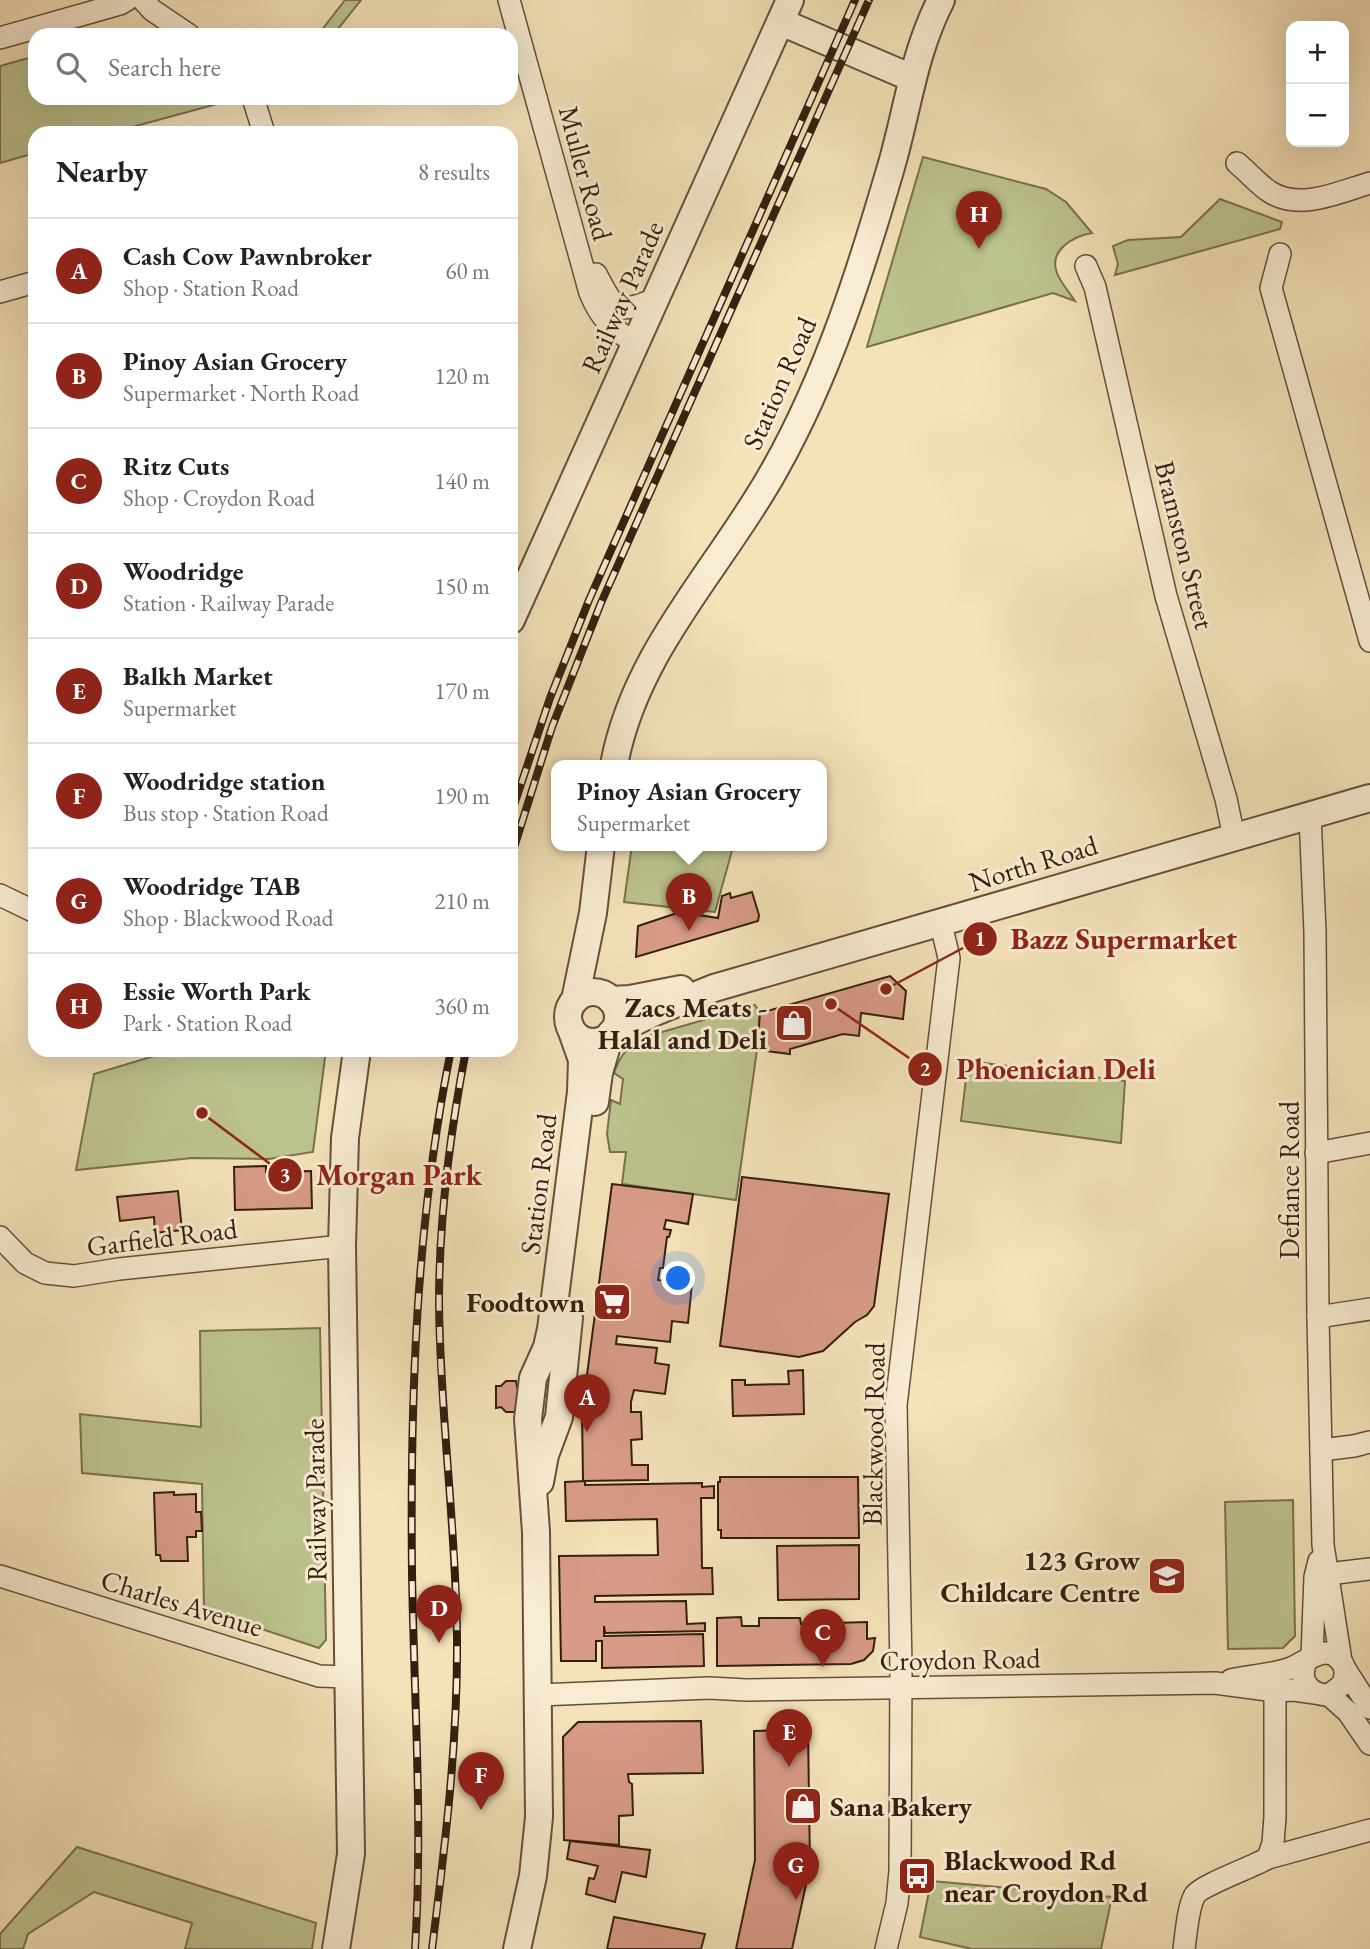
<!DOCTYPE html>
<meta charset="utf-8">
<style>
:root{--surface:#fff;--page:#f2f2f2;--text:#222;--muted:#767676;--line:#e0e0e0;--accent:#8f2418}
body{margin:0;font-family:"EB Garamond",serif;background:var(--page);color:var(--text)}
.controls{position:absolute;right:21px;top:21px;display:grid;overflow:hidden;border-radius:14px;box-shadow:0 7px 28px #0002}
.controls button{width:63px;height:63px;display:grid;place-items:center;padding:0;border:0;border-bottom:2px solid var(--line);background:var(--surface);color:var(--text);font:35px sans-serif}
.you{position:absolute;left:679px;top:1279px;width:24px;height:24px;margin:-18px;border:5px solid #fff;border-radius:50%;background:#1a73e8;box-shadow:0 0 0 10px #1a73e833}
.badge{display:grid;place-items:center;width:46px;height:46px;border-radius:50%;background:var(--accent);color:#fff;font-size:23px;font-weight:700}
.pin{position:absolute;translate:-50% -58px;filter:drop-shadow(0 2px 4px #0008)}
.pin::after{content:'';position:absolute;top:37px;width:24px;height:21px;background:inherit;clip-path:polygon(0 0,100% 0,50% 100%)}
.popup{position:absolute;left:551px;top:760px;width:276px;height:91px;box-sizing:border-box;display:grid;place-content:center;border-radius:14px;background:var(--surface);filter:drop-shadow(0 2px 5px #0005);font-size:23px;white-space:nowrap;color:var(--muted)}
.popup b{font-size:26px;color:var(--text)}
.popup::after{content:'';position:absolute;left:50%;top:100%;margin-left:-14px;border:14px solid transparent;border-top-color:var(--surface)}
.list{margin:0;padding:0;list-style:none}
h2{display:flex;justify-content:space-between;align-items:center;height:91px;margin:0;padding:0 28px;font-size:30px}
h2 small{font-size:23px;font-weight:400;color:var(--muted)}
.list li{display:grid;grid-template-columns:46px 1fr auto;gap:21px;align-items:center;box-sizing:border-box;height:105px;padding:0 28px;border-top:2px solid var(--line)}
.list b{display:block;font-size:26px;white-space:nowrap}
.list p{margin:0;font-size:23px;white-space:nowrap;color:var(--muted)}
.list em{font-size:23px;font-style:normal;color:var(--muted)}
.icon{flex:none;width:38px;height:38px;fill:none;stroke:currentColor;stroke-width:2;stroke-linecap:round;stroke-linejoin:round}
.map{position:relative;flex:none;width:1370px;height:1949px;overflow:hidden}
.search{position:absolute;background:var(--surface);box-shadow:0 7px 28px #0002;left:28px;top:28px;width:490px;height:77px;display:flex;align-items:center;gap:18px;box-sizing:border-box;padding:0 24px;border-radius:21px;color:var(--muted);font-size:26px}
.panel{position:absolute;background:var(--surface);box-shadow:0 7px 28px #0002;left:28px;top:126px;width:490px;height:931px;border-radius:21px}
.map>svg:first-child{display:block}
.green{fill:#bdc38e;stroke:#78714e;stroke-width:2}
.building{fill:#d89b87;stroke:#341f0e;stroke-width:2}
.lines{fill:none;stroke-linecap:round;stroke-linejoin:round}
.minor-casing{stroke:#645039;stroke-width:24}
.tertiary-casing{stroke:#645039;stroke-width:30}
.minor{stroke:#f8ecd2;stroke-width:21}
.tertiary{stroke:#f8ecd2;stroke-width:26}
.rail-casing{stroke:#341f0e;stroke-width:8}
.rail{stroke:#f8ecd2;stroke-width:5;stroke-dasharray:16;stroke-linecap:butt}
.labels{text-anchor:middle;stroke-width:6;stroke-linejoin:round;paint-order:stroke}
.street-label{font-size:28px;fill:#341f0e;stroke:#f8ecd2}
.poi-label{font-size:28px;font-weight:bold;fill:#341f0e;stroke:#f8ecd2;text-anchor:end}
.leader{fill:none;stroke:#8f2418;stroke-width:2.5}
.callout-dot{fill:#8f2418;stroke:#f8ecd2;stroke-width:2.5}
.mark-label{font-size:21px;text-anchor:middle;font-weight:bold;fill:#fff}
.callout-label{font-size:30px;text-anchor:middle;font-weight:bold;fill:#8f2418;stroke:#f8ecd2;stroke-width:6;stroke-linejoin:round;paint-order:stroke}
</style>
<div class="map">
<svg width="1370" height="1949" viewBox="0 0 1370 1949">
<rect width="100%" height="100%" fill="#f4e2b9"/>
<filter id="stains"><feTurbulence type="fractalNoise" baseFrequency=".00286" numOctaves="4"/><feColorMatrix values="0 0 0 0 .2 0 0 0 0 .09 0 0 0 0 .02 0 0 0 .5 -.17"/></filter>
<radialGradient id="worn" r=".72"><stop offset=".6" stop-color="#630" stop-opacity="0"/><stop offset="1" stop-color="#630" stop-opacity=".3"/></radialGradient>
<g class="green">
<polygon points="345,0 361,0 333,35 318,35"/>
<polygon points="35,56 35,98 218,98 221,103 110,133 35,133 35,153 0,163 0,66"/>
<path d="M 923,157 L 1046,189 L 1066,202 L 1092,233 C 1074,236 1048,250 1057,273 C 1061,283 1069,292 1075,301 L 1053,293 L 867,347 Z"/>
<polygon points="1220,199 1282,222 1280,229 1115,275 1118,264 1113,246 1128,240 1181,237"/>
<polygon points="632,845 724,845 733,847 715,912 624,902"/>
<path d="M 755,1005 L 760,1013 L 757,1050 L 736,1200 L 622,1184 L 626,1152 L 610,1152 L 607,1134 L 611,1100 L 620,1104 L 623,1079 L 614,1073 C 620,1055 628,1046 645,1037 Z"/>
<polygon points="174,1050 326,1050 313,1152 269,1159 192,1158 76,1170 94,1074"/>
<polygon points="968,1061 1125,1081 1121,1143 961,1121"/>
<polygon points="320,1328 326,1640 319,1648 204,1610 202,1484 82,1473 80,1414 201,1427 200,1331"/>
<polygon points="1293,1500 1295,1636 1283,1648 1228,1649 1225,1502"/>
<polygon points="77,1847 316,1923 312,1949 185,1949 192,1923 94,1892 28,1934 23,1949 0,1949 0,1934"/>
<polygon points="931,1881 1112,1897 1101,1949 972,1949 920,1937"/>
</g>
<g class="building">
<polygon points="752,892 759,915 758,921 636,957 638,926 680,912 718,918 722,896 730,893 731,898"/>
<polygon points="890,976 906,991 903,1019 861,1013 859,1036 843,1034 790,1049 790,1054 757,1050 760,1013"/>
<polygon points="266,1166 266,1172 311,1171 312,1208 235,1210 234,1167"/>
<polygon points="742,1177 889,1194 874,1306 867,1315 855,1322 823,1351 799,1357 720,1346"/>
<polygon points="612,1184 693,1194 688,1224 666,1220 664,1229 671,1230 669,1237 667,1237 663,1268 660,1268 658,1280 692,1284 688,1323 672,1321 670,1342 617,1336 616,1344 657,1348 655,1363 669,1365 665,1394 634,1390 631,1402 631,1412 641,1412 642,1439 631,1440 632,1465 648,1465 648,1480 583,1481 582,1413"/>
<polygon points="178,1191 182,1230 155,1233 154,1217 120,1221 117,1197"/>
<polygon points="803,1370 804,1414 733,1416 732,1380 745,1380 745,1385 789,1384 788,1371"/>
<polygon points="506,1381 516,1381 519,1397 516,1412 506,1412 501,1407 496,1408 496,1386 501,1386"/>
<polygon points="720,1477 858,1477 859,1538 721,1538 721,1530 718,1530 718,1482 720,1482"/>
<polygon points="585,1481 585,1485 702,1483 702,1487 714,1486 714,1498 701,1498 702,1568 712,1568 713,1594 595,1596 595,1602 686,1601 687,1624 705,1623 705,1631 605,1633 604,1626 604,1636 703,1634 704,1666 602,1668 602,1641 596,1641 596,1661 561,1661 559,1556 658,1555 657,1519 566,1521 565,1482"/>
<polygon points="174,1492 174,1495 196,1494 196,1512 201,1512 202,1531 196,1531 196,1537 187,1537 188,1561 161,1561 160,1555 156,1555 154,1493"/>
<polygon points="859,1545 859,1599 778,1600 777,1546"/>
<polygon points="741,1617 742,1626 759,1626 759,1618 800,1618 801,1624 867,1622 867,1639 875,1638 873,1651 864,1660 851,1664 717,1666 717,1618"/>
<polygon points="701,1721 703,1773 628,1774 629,1782 632,1784 633,1815 619,1816 619,1845 564,1840 563,1737 578,1722"/>
<polygon points="808,1729 810,1866 792,1949 736,1949 755,1860 754,1731"/>
<polygon points="570,1841 650,1850 646,1877 622,1872 615,1902 586,1894 589,1878 594,1879 598,1866 567,1859"/>
<polygon points="614,1917 705,1934 701,1949 607,1949"/>
</g>
<g class="lines">
<defs>
<g id="minor">
<polyline points="143,0 152,10 189,35"/>
<path d="M 509,0 L 590,293 C 600,317 612,331 636,342"/>
<polyline points="0,38 120,4 127,0"/>
<polyline points="253,98 264,133"/>
<path d="M 1237,163 C 1248,172 1258,184 1270,192 C 1300,211 1339,192 1370,183"/>
<polyline points="1280,254 1271,288 1370,641"/>
<polyline points="1086,266 1095,287 1166,596 1226,799 1234,837"/>
<path d="M 596,274 C 616,311 614,315 656,299"/>
<polyline points="0,292 35,282"/>
<polyline points="1310,815 1315,932 1318,1317 1323,1545 1341,1661"/>
<polyline points="0,895 35,912"/>
<polyline points="1316,1153 1370,1143"/>
<polyline points="0,1237 25,1263 45,1273 74,1276 119,1269 342,1246"/>
<polyline points="1318,1317 1370,1309"/>
<polyline points="1321,1450 1354,1446 1370,1442"/>
<polyline points="1328,1574 1370,1569"/>
<polyline points="0,1576 319,1676 348,1677"/>
<polyline points="1312,1656 1315,1577 1319,1561"/>
<polyline points="1345,1669 1370,1708"/>
<path d="M 1231,1680 C 1248,1676 1268,1675 1285,1670 C 1303,1666 1324,1641 1340,1660 C 1347,1668 1346,1676 1342,1685 L 1329,1695 C 1309,1695 1298,1680 1306,1662"/>
<polyline points="539,1695 709,1688 746,1690 1215,1683 1275,1691 1294,1690 1315,1693"/>
<polyline points="1329,1695 1348,1712 1370,1744"/>
<polyline points="1268,1858 1370,1830"/>
<polyline points="886,1949 897,1903 900,1871 901,1668 896,1405 949,958 941,924"/>
<path d="M 1184,1949 C 1186,1935 1188,1906 1195,1895 C 1202,1885 1253,1867 1268,1858 L 1273,1843 L 1275,1817 L 1275,1691"/>
</g>
<g id="tertiary">
<polyline points="781,22 912,78"/>
<polyline points="511,620 790,0"/>
<path d="M 614,765 C 635,650 721,567 775,469 C 828,375 861,270 891,167 C 908,109 913,55 941,0"/>
<circle cx="593" cy="1017" r="25"/>
<polyline points="575,1000 593,913 601,845"/>
<polyline points="611,1000 630,999 681,989"/>
<polyline points="611,1033 655,1012 714,988 1370,798"/>
<polyline points="595,1102 599,1073 610,1035"/>
<polyline points="540,1482 545,1455 559,1417 569,1318"/>
<polyline points="336,1949 351,1854 342,1246 345,1138 357,1050"/>
<polyline points="517,1949 533,1876 539,1817 536,1532 528,1419 533,1378 547,1347 551,1329 581,1092 582,1060 570,1026"/>
</g>
</defs>
<use href="#minor" class="minor-casing"/>
<use href="#tertiary" class="tertiary-casing"/>
<use href="#minor" class="minor"/>
<use href="#tertiary" class="tertiary"/>
<defs>
<g id="rail">
<polyline points="511,814 550,698 589,600 855,0"/>
<polyline points="511,857 552,727 601,603 869,0"/>
<path d="M 415,1949 C 423,1824 414,1698 412,1573 C 410,1398 416,1222 451,1050"/>
<path d="M 432,1949 C 445,1846 458,1742 457,1637 C 456,1525 440,1415 439,1303 C 439,1218 450,1133 466,1050"/>
</g>
</defs>
<use href="#rail" class="rail-casing"/>
<use href="#rail" class="rail"/>
</g>
<defs>
<symbol id="shop-square" viewBox="-11 -11 22 22"><rect x="-9" y="-9" width="18" height="18" rx="4" fill="#8f2418" stroke="#f8ecd2"/><path d="M-5-2.5h2.3a2.7 3.5 0 0 1 5.4 0H5L5.5 6h-11ZM-1.5-2.5h3a1.5 2.3 0 0 0-3 0Z" fill="#fff"/></symbol>
<symbol id="supermarket-square" viewBox="-11 -11 22 22"><rect x="-9" y="-9" width="18" height="18" rx="4" fill="#8f2418" stroke="#f8ecd2"/><path d="M-6-5.5h2.5l.6 2H6L4.5 2H-2.5L-4.4-4H-6ZM-1.5 3.2a1.3 1.3 0 1 0 .1 0ZM3 3.2a1.3 1.3 0 1 0 .1 0Z" fill="#fff"/></symbol>
<symbol id="school-square" viewBox="-11 -11 22 22"><rect x="-9" y="-9" width="18" height="18" rx="4" fill="#8f2418" stroke="#f8ecd2"/><path d="M0-5L7-2L0 1L-7-2ZM-4 1L0 2.5L4 1V4Q0 6-4 4Z" fill="#fff"/></symbol>
<symbol id="bus-square" viewBox="-11 -11 22 22"><rect x="-9" y="-9" width="18" height="18" rx="4" fill="#8f2418" stroke="#f8ecd2"/><path d="M-5-6H5V4H4V6H2V4H-2V6H-4V4H-5ZM-3.5-4V0h7V-4ZM-3.5 1.2v1.5H-2V1.2ZM2 1.2v1.5H3.5V1.2Z" fill="#fff"/></symbol>
</defs>
<g fill-rule="evenodd">
<use href="#shop-square" x="772" y="1001" width="44" height="44"/>
<use href="#supermarket-square" x="590" y="1280" width="44" height="44"/>
<use href="#school-square" x="1145" y="1554" width="44" height="44"/>
<use href="#shop-square" x="781" y="1784" width="44" height="44"/>
<use href="#bus-square" x="895" y="1854" width="44" height="44"/>
</g>
<g class="labels">
<g class="street-label">
<text transform="translate(586 173) rotate(75)" y="10">Muller Road</text>
<text transform="translate(622 297) rotate(-66)" y="10">Railway Parade</text>
<text transform="translate(779 383) rotate(-66)" y="10">Station Road</text>
<text transform="translate(1185 545) rotate(76)" y="10">Bramston Street</text>
<text transform="translate(1033 863) rotate(-17)" y="10">North Road</text>
<text transform="translate(1289 1180) rotate(-90)" y="10">Defiance Road</text>
<text transform="translate(538 1184) rotate(-83)" y="10">Station Road</text>
<text transform="translate(162 1237) rotate(-7)" y="10">Garfield Road</text>
<text transform="translate(873 1434) rotate(-89)" y="10">Blackwood Road</text>
<text transform="translate(315 1500) rotate(-91)" y="10">Railway Parade</text>
<text transform="translate(182 1603) rotate(17)" y="10">Charles Avenue</text>
<text transform="translate(960 1659) rotate(-1)" y="10">Croydon Road</text>
</g>
<g class="poi-label">
<text x="767" y="1017">Zacs Meats -<tspan x="767" dy="32">Halal and Deli</tspan></text>
<text x="585" y="1312">Foodtown</text>
<text x="1140" y="1570">123 Grow<tspan x="1140" dy="32">Childcare Centre</tspan></text>
<text x="830" y="1816" text-anchor="start">Sana Bakery</text>
<text x="944" y="1870" text-anchor="start">Blackwood Rd<tspan x="944" dy="32">near Croydon Rd</tspan></text>
</g>
</g>
<path class="leader" d="M886 989L980 939M831 1004L925 1069M202 1113L285 1175"/>
<g class="callout-dot">
<circle cx="886" cy="989" r="7"/>
<circle cx="831" cy="1004" r="7"/>
<circle cx="202" cy="1113" r="7"/>
<circle cx="980" cy="939" r="18"/>
<circle cx="925" cy="1069" r="18"/>
<circle cx="285" cy="1175" r="18"/>
</g>
<g class="mark-label">
<text x="980" y="946">1</text>
<text x="925" y="1076">2</text>
<text x="285" y="1182">3</text>
</g>
<g class="callout-label">
<text x="1124" y="949">Bazz Supermarket</text>
<text x="1056" y="1079">Phoenician Deli</text>
<text x="399" y="1185">Morgan Park</text>
</g>
<rect width="100%" height="100%" filter="url(#stains)"/>
<rect width="100%" height="100%" fill="url(#worn)"/>
</svg>
<div class="controls">
<button>+</button>
<button>−</button>
</div>
<div class="you"></div>
<div class="pin badge" style="left:587px;top:1432px">A</div>
<div class="pin badge" style="left:689px;top:931px">B</div>
<div class="popup"><b>Pinoy Asian Grocery</b>Supermarket</div>
<div class="pin badge" style="left:823px;top:1667px">C</div>
<div class="pin badge" style="left:439px;top:1643px">D</div>
<div class="pin badge" style="left:789px;top:1767px">E</div>
<div class="pin badge" style="left:481px;top:1810px">F</div>
<div class="pin badge" style="left:796px;top:1900px">G</div>
<div class="pin badge" style="left:979px;top:249px">H</div>
<div class="search"><svg class="icon" aria-label="search" viewBox="0 0 24 24"><circle cx="10" cy="10" r="6"/><path d="M15 15l6 6"/></svg>Search here</div>
<section class="panel">
<h2>Nearby<small>8 results</small></h2>
<ul class="list">
<li><span class="badge">A</span><div><b>Cash Cow Pawnbroker</b><p>Shop · Station Road</p></div><em>60 m</em></li>
<li><span class="badge">B</span><div><b>Pinoy Asian Grocery</b><p>Supermarket · North Road</p></div><em>120 m</em></li>
<li><span class="badge">C</span><div><b>Ritz Cuts</b><p>Shop · Croydon Road</p></div><em>140 m</em></li>
<li><span class="badge">D</span><div><b>Woodridge</b><p>Station · Railway Parade</p></div><em>150 m</em></li>
<li><span class="badge">E</span><div><b>Balkh Market</b><p>Supermarket</p></div><em>170 m</em></li>
<li><span class="badge">F</span><div><b>Woodridge station</b><p>Bus stop · Station Road</p></div><em>190 m</em></li>
<li><span class="badge">G</span><div><b>Woodridge TAB</b><p>Shop · Blackwood Road</p></div><em>210 m</em></li>
<li><span class="badge">H</span><div><b>Essie Worth Park</b><p>Park · Station Road</p></div><em>360 m</em></li>
</ul>
</section>
</div>
